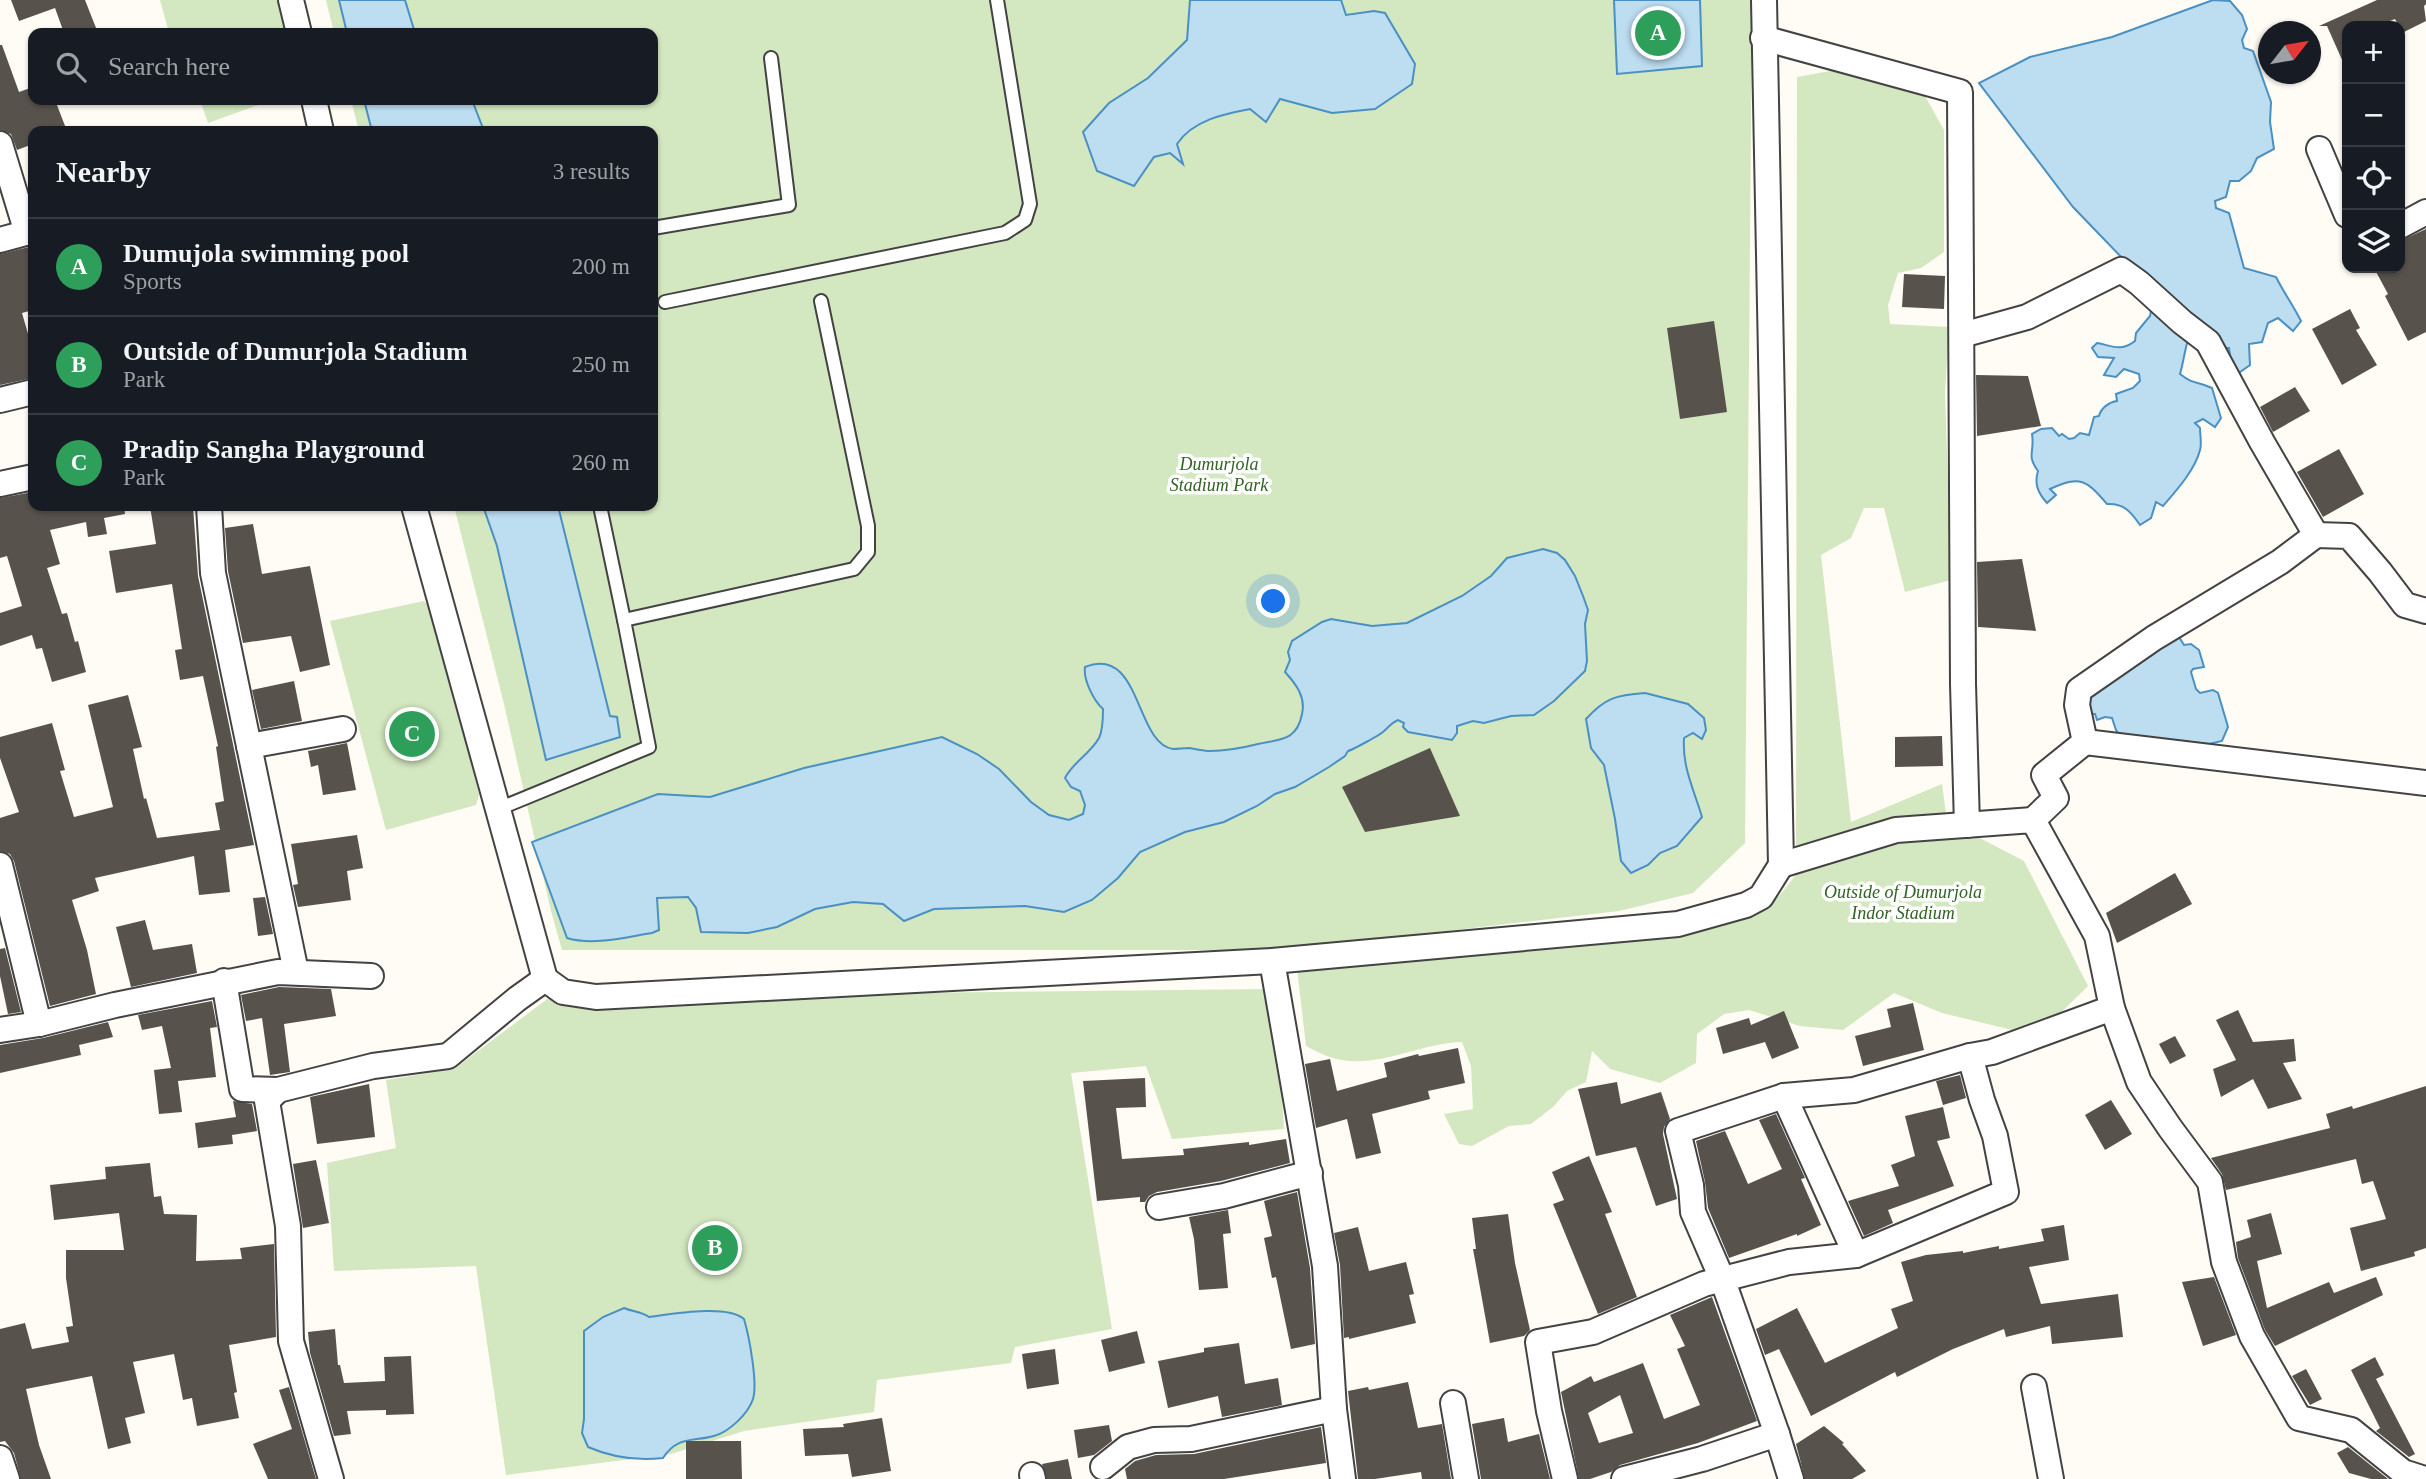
<!DOCTYPE html>
<meta charset="utf-8">
<style>
:root{--surface:#171b24;--page:#242831;--text:#f1f3f6;--muted:#9ea1a6;--line:#363941;--accent:#d69da0}
body{margin:0;font-family:Georgia,serif;background:var(--page);color:var(--text)}
.controls{position:absolute;right:21px;top:21px;display:grid;overflow:hidden;border-radius:14px;box-shadow:0 2px 5px #0004}
.controls button{width:63px;height:63px;display:grid;place-items:center;padding:0;border:0;border-bottom:2px solid var(--line);background:var(--surface);color:var(--text);font:35px sans-serif}
.compass{position:absolute;left:2258px;top:21px;width:63px;height:63px;border-radius:50%;background:var(--surface);box-shadow:0 2px 5px #0004;rotate:59deg}
.you{position:absolute;left:1274px;top:602px;width:24px;height:24px;margin:-18px;border:5px solid #fff;border-radius:50%;background:#1a73e8;box-shadow:0 0 0 10px #1a73e833}
.badge{display:grid;place-items:center;width:46px;height:46px;border-radius:50%;background:var(--accent);color:#fff;font-size:23px;font-weight:700}
.pin{position:absolute;translate:-50% -50%;border:4px solid #fff;box-shadow:0 2px 7px #0006}
.list{margin:0;padding:0;list-style:none}
h2{display:flex;justify-content:space-between;align-items:center;height:91px;margin:0;padding:0 28px;font-size:30px}
h2 small{font-size:23px;font-weight:400;color:var(--muted)}
.list li{display:grid;grid-template-columns:46px 1fr auto;gap:21px;align-items:center;box-sizing:border-box;height:98px;padding:0 28px;border-top:2px solid var(--line)}
.list b{display:block;font-size:26px;white-space:nowrap}
.list p{margin:0;font-size:23px;white-space:nowrap;color:var(--muted)}
.list em{font-size:23px;font-style:normal;color:var(--muted)}
.icon{flex:none;width:38px;height:38px;fill:none;stroke:currentColor;stroke-width:2;stroke-linecap:round;stroke-linejoin:round}
.map{position:relative;flex:none;width:2426px;height:1479px;overflow:hidden}
.search{position:absolute;background:var(--surface);box-shadow:0 2px 5px #0004;left:28px;top:28px;width:630px;height:77px;display:flex;align-items:center;gap:18px;box-sizing:border-box;padding:0 24px;border-radius:14px;color:var(--muted);font-size:26px}
.panel{position:absolute;background:var(--surface);box-shadow:0 2px 5px #0004;left:28px;top:126px;width:630px;height:385px;border-radius:14px}
.map>svg:first-child{display:block}
.green{fill:#d3e7c0}
.water{fill:#bdddf1;stroke:#4a90c2;stroke-width:2}
.building{fill:#58524d;fill-rule:evenodd}
.lines{fill:none;stroke-linecap:round;stroke-linejoin:round}
.service-casing{stroke:#434343;stroke-width:16}
.minor-casing{stroke:#434343;stroke-width:28}
.service{stroke:#fff;stroke-width:12}
.minor{stroke:#fff;stroke-width:24}
.labels{text-anchor:middle;stroke-width:7;stroke-linejoin:round;paint-order:stroke}
.park-label{font-size:18px;font-style:italic;fill:#316325;stroke:#fff}
</style>
<div class="map">
<svg width="2426" height="1479" viewBox="0 0 2426 1479">
<rect width="100%" height="100%" fill="#fefcf4"/>
<g class="green">
<polygon points="160,0 285,0 293,33 169,33"/>
<polygon points="326,0 1752,0 1745,843 1693,893 1619,911 1319,946 1270,950 562,950 551,911 504,704 454,506 653,506 653,131 359,131 351,100 653,100 653,33 334,33"/>
<path d="M 1890,60 L 1925,96 L 1944,130 L 1944,252 L 1921,268 L 1898,273 L 1888,305 L 1890,324 L 1949,327 L 1945,392 L 1951,580 L 1905,592 L 1884,508 L 1864,508 L 1851,538 L 1821,555 L 1851,822 L 1942,784 L 1947,821 L 2024,861 L 2088,986 L 2037,1036 L 1942,1013 L 1894,993 L 1843,1030 L 1800,1026 L 1749,1010 L 1724,1014 L 1697,1034 L 1696,1063 L 1660,1083 L 1610,1069 L 1592,1051 L 1586,1082 L 1567,1091 L 1553,1107 L 1531,1124 L 1509,1126 L 1472,1146 L 1459,1144 L 1444,1114 L 1473,1109 L 1471,1066 L 1462,1042 C 1422,1043 1380,1067 1342,1060 C 1329,1058 1317,1052 1306,1046 L 1297,968 L 1706,928 C 1750,919 1770,913 1796,874 L 1797,77 Z"/>
<polygon points="200,100 272,100 208,123"/>
<polygon points="424,601 432,609 479,795 476,805 386,830 330,621"/>
<polygon points="1275,989 1284,1129 1172,1139 1146,1066 1071,1073 1112,1329 1015,1347 1011,1363 877,1380 874,1412 744,1431 671,1454 506,1475 476,1266 334,1271 327,1163 396,1148 386,1080 454,1069 550,997"/>
</g>
<g class="water">
<polygon points="339,0 405,0 415,33 347,33"/>
<path d="M 1190,0 L 1341,0 L 1346,15 L 1374,11 L 1385,13 L 1415,64 L 1412,84 L 1375,109 L 1332,113 L 1280,99 L 1266,122 L 1250,109 C 1224,114 1193,120 1177,144 L 1183,164 L 1170,153 L 1154,157 L 1134,186 L 1097,171 L 1083,132 L 1109,103 L 1148,78 L 1187,40 Z"/>
<polygon points="1614,0 1700,0 1702,66 1617,74"/>
<path d="M 2213,0 L 2230,1 L 2242,15 L 2247,29 L 2242,40 L 2244,48 L 2253,51 L 2271,102 L 2270,122 L 2274,149 L 2257,158 L 2251,171 L 2239,181 L 2230,181 L 2226,197 L 2215,201 L 2216,208 L 2229,213 L 2244,268 L 2276,277 C 2284,293 2293,305 2301,321 L 2293,331 L 2278,318 L 2268,323 L 2262,342 L 2249,344 L 2250,365 L 2233,377 L 2229,348 L 2223,348 L 2193,327 C 2185,342 2185,357 2180,374 C 2194,385 2197,381 2212,388 L 2221,418 L 2215,427 L 2203,419 L 2195,423 L 2200,428 C 2200,435 2202,444 2200,450 C 2195,470 2176,491 2163,506 L 2156,502 L 2151,518 L 2140,525 C 2131,512 2124,503 2107,504 C 2086,480 2081,475 2050,489 L 2056,495 L 2047,503 C 2038,493 2034,484 2038,471 C 2026,455 2035,452 2032,434 L 2041,429 L 2052,428 L 2059,436 L 2062,434 L 2069,439 L 2074,438 L 2080,433 L 2089,435 L 2094,417 L 2099,416 C 2101,408 2109,402 2117,401 L 2116,394 L 2133,388 L 2140,381 L 2139,374 L 2124,369 L 2116,377 L 2104,375 L 2114,358 L 2098,357 L 2092,348 L 2097,343 C 2113,346 2121,352 2135,341 L 2136,333 L 2150,316 L 2152,306 L 2126,262 L 2073,207 L 1979,83 L 2030,57 L 2112,37 Z"/>
<polygon points="364,100 472,100 484,131 372,131"/>
<polygon points="483,506 558,506 610,716 617,717 620,737 546,760 497,546"/>
<path d="M 1543,549 L 1557,553 L 1565,560 L 1575,576 L 1583,596 L 1588,610 L 1585,624 L 1587,661 L 1585,671 L 1554,701 L 1534,715 L 1511,716 L 1484,723 L 1473,721 L 1457,726 L 1457,733 L 1452,740 L 1408,732 L 1403,727 L 1404,723 L 1398,720 C 1391,723 1389,727 1384,731 C 1382,734 1352,750 1348,751 L 1345,756 L 1329,767 L 1295,787 L 1275,794 L 1257,806 L 1224,822 L 1185,832 L 1140,852 L 1118,878 L 1092,900 L 1064,912 L 1025,906 L 934,909 L 904,921 L 883,904 L 853,902 L 815,909 L 777,927 L 748,933 L 701,932 L 696,908 L 688,897 L 657,898 L 659,930 L 652,933 C 626,937 593,946 567,938 L 532,842 L 658,794 L 710,797 L 804,768 L 942,737 L 977,754 L 999,769 L 1031,802 L 1049,815 L 1069,820 L 1083,814 L 1085,805 L 1080,791 L 1071,787 L 1065,778 C 1073,762 1090,754 1099,738 C 1103,730 1103,718 1103,709 C 1094,701 1083,680 1085,667 C 1141,644 1135,744 1173,749 C 1178,749 1184,748 1189,748 C 1196,749 1203,751 1210,751 C 1227,751 1242,748 1258,744 C 1280,739 1297,741 1302,714 C 1306,697 1296,684 1285,672 L 1290,660 L 1288,652 L 1292,641 L 1322,622 L 1331,619 L 1372,626 L 1407,623 L 1462,596 L 1491,576 L 1507,558 Z"/>
<polygon points="2179,637 2184,645 2191,644 2199,650 2204,667 2193,669 2191,672 2196,689 2200,693 2213,690 2218,693 2228,727 2222,741 2209,744 2119,734 2116,730 2112,718 2105,717 2097,720 2095,714 2091,714 2084,702 2090,690"/>
<path d="M 1645,693 L 1688,704 L 1704,718 L 1706,730 L 1702,739 L 1693,733 L 1684,738 C 1682,767 1694,790 1702,817 L 1677,846 L 1660,853 L 1648,865 L 1631,873 L 1621,861 L 1615,819 L 1604,765 L 1591,748 L 1586,719 C 1605,698 1616,695 1645,693 Z"/>
<path d="M 624,1308 C 633,1312 641,1311 649,1317 C 672,1314 727,1304 744,1319 C 749,1336 758,1383 753,1399 C 748,1414 729,1432 714,1436 C 692,1442 677,1436 663,1458 C 637,1461 611,1457 588,1447 L 582,1433 L 584,1419 L 584,1331 L 603,1317 Z"/>
</g>
<g class="building">
<polygon points="11,0 85,0 98,33 64,33 55,8 19,21"/>
<polygon points="2377,0 2426,0 2426,4 2424,6 2426,21 2402,33 2395,19 2378,26 2347,26 2347,71 2327,26 2319,26"/>
<polygon points="0,45 2,45 19,92 33,87 33,100 55,100 67,131 33,131 33,144 17,150 11,134 0,130"/>
<polygon points="2426,229 2426,332 2408,341 2385,296 2388,294 2374,268 2400,268 2400,241"/>
<polygon points="33,246 33,310 22,313 33,351 33,378 0,385 0,254"/>
<polygon points="1904,274 1945,276 1944,309 1902,307"/>
<polygon points="2350,309 2360,328 2356,330 2377,365 2342,385 2312,329"/>
<polygon points="1714,321 1727,412 1680,419 1667,328"/>
<polygon points="1976,375 2028,376 2041,426 1977,436"/>
<polygon points="2295,387 2310,411 2273,432 2260,407"/>
<polygon points="2339,449 2364,494 2323,517 2297,472"/>
<polygon points="33,492 33,506 124,506 125,514 104,518 107,534 88,537 86,522 50,530 60,564 47,568 62,614 67,613 75,642 78,641 86,672 52,682 42,648 36,649 32,635 0,646 0,613 22,606 7,556 0,558 0,498"/>
<polygon points="150,506 193,506 198,576 254,845 225,850 230,892 199,895 194,856 95,878 99,891 72,900 87,950 96,994 50,1006 14,861 10,854 0,851 0,818 19,812 0,758 0,737 52,723 65,770 60,771 74,817 113,807 88,705 128,695 142,747 133,749 144,799 146,798 157,838 220,830 215,803 224,801 216,747 218,746 203,676 180,680 175,650 182,649 172,584 116,593 109,551 156,544"/>
<polygon points="253,524 262,574 310,566 330,665 300,672 291,636 243,643 228,571 225,528"/>
<polygon points="2022,559 2036,631 1978,627 1977,562"/>
<polygon points="294,681 302,721 261,729 252,690"/>
<polygon points="1942,736 1943,766 1895,767 1895,737"/>
<polygon points="347,743 356,790 323,795 318,765 311,767 308,751"/>
<polygon points="1430,748 1460,816 1365,832 1342,787"/>
<polygon points="357,835 363,868 347,871 351,900 298,907 293,885 298,884 291,844"/>
<polygon points="2175,873 2192,904 2117,943 2106,913"/>
<polygon points="265,897 273,934 258,936 253,898"/>
<polygon points="145,920 153,950 192,944 197,973 131,987 116,927"/>
<polygon points="5,948 21,1012 8,1014 0,976 0,949"/>
<polygon points="279,987 331,989 336,1016 284,1024 290,1072 270,1075 262,1018 246,1021 241,995"/>
<polygon points="212,1001 217,1027 210,1028 216,1077 178,1081 182,1112 159,1114 154,1070 171,1068 162,1026 142,1030 138,1015"/>
<polygon points="1913,1003 1924,1050 1863,1066 1855,1036 1891,1027 1887,1009"/>
<polygon points="2238,1010 2253,1042 2294,1039 2296,1061 2283,1063 2302,1099 2268,1109 2253,1079 2221,1097 2213,1069 2236,1060 2216,1020"/>
<polygon points="1784,1011 1799,1048 1772,1059 1765,1042 1723,1054 1716,1028 1749,1018 1751,1025"/>
<polygon points="108,1022 113,1037 79,1045 81,1055 0,1073 0,1045 43,1038"/>
<polygon points="2175,1036 2186,1056 2170,1064 2159,1044"/>
<polygon points="1458,1048 1465,1083 1428,1091 1430,1099 1372,1114 1381,1153 1356,1159 1347,1119 1316,1128 1305,1064 1330,1059 1337,1091 1387,1077 1384,1063 1418,1054 1419,1056"/>
<polygon points="1960,1075 1966,1098 1943,1105 1936,1081"/>
<polygon points="1145,1078 1146,1107 1116,1108 1122,1159 1184,1155 1183,1149 1249,1142 1249,1145 1286,1139 1290,1163 1221,1181 1157,1192 1149,1196 1145,1202 1140,1202 1140,1197 1097,1201 1083,1081"/>
<polygon points="1617,1082 1621,1104 1661,1092 1670,1119 1664,1127 1663,1134 1677,1199 1656,1206 1636,1147 1596,1156 1578,1089"/>
<polygon points="369,1084 375,1137 317,1144 310,1097"/>
<polygon points="2426,1086 2426,1248 2414,1252 2415,1256 2361,1271 2350,1228 2386,1219 2373,1181 2362,1184 2356,1159 2226,1190 2222,1174 2211,1158 2330,1128 2326,1114 2352,1106 2353,1109"/>
<polygon points="2111,1100 2132,1134 2105,1150 2085,1115"/>
<polygon points="233,1101 252,1104 257,1131 232,1135 233,1144 198,1148 195,1123 236,1117"/>
<polygon points="1943,1107 1950,1138 1937,1141 1954,1186 1888,1210 1893,1223 1864,1236 1848,1201 1899,1186 1891,1165 1915,1156 1905,1116"/>
<polygon points="1776,1114 1805,1178 1801,1179 1821,1225 1797,1236 1797,1234 1729,1258 1708,1208 1705,1182 1696,1141 1725,1131 1748,1184 1782,1169 1759,1120"/>
<polygon points="1589,1156 1612,1212 1605,1214 1637,1297 1598,1314 1553,1204 1564,1200 1552,1172"/>
<polygon points="316,1160 329,1223 303,1228 293,1164"/>
<polygon points="150,1163 154,1197 161,1196 164,1214 197,1215 196,1261 242,1259 240,1248 274,1244 276,1337 229,1345 237,1392 234,1393 239,1418 197,1426 192,1398 183,1400 174,1354 133,1362 145,1413 125,1418 131,1443 108,1449 92,1376 26,1389 39,1445 51,1479 21,1479 14,1453 5,1441 0,1442 0,1329 25,1323 32,1349 69,1342 66,1327 73,1326 66,1278 66,1250 124,1250 119,1213 54,1220 50,1185 106,1179 105,1167"/>
<polygon points="1297,1192 1310,1268 1315,1344 1291,1349 1276,1277 1272,1278 1264,1238 1272,1236 1264,1201"/>
<polygon points="1228,1210 1231,1233 1223,1234 1228,1288 1199,1290 1194,1239 1189,1217"/>
<polygon points="2271,1213 2282,1254 2257,1261 2267,1308 2329,1282 2334,1293 2376,1277 2383,1295 2275,1346 2265,1330 2238,1258 2236,1242 2251,1237 2247,1220"/>
<polygon points="1508,1214 1515,1263 1530,1330 1524,1336 1490,1343 1473,1249 1476,1249 1472,1218"/>
<polygon points="2064,1225 2069,1260 2029,1267 2041,1304 2118,1294 2123,1337 2052,1344 2050,1326 2006,1337 2004,1329 1953,1349 1897,1377 1895,1372 1811,1416 1779,1349 1765,1355 1756,1329 1797,1308 1825,1363 1898,1328 1891,1309 1913,1301 1901,1262 1926,1255 1963,1251 1963,1253 1999,1246 1999,1249 2044,1241 2041,1229"/>
<polygon points="1358,1227 1369,1271 1406,1262 1414,1294 1409,1295 1416,1323 1349,1339 1349,1337 1344,1338 1340,1265 1334,1233"/>
<polygon points="2214,1277 2236,1335 2203,1346 2182,1282"/>
<path d="M 1712,1297 L 1757,1421 L 1698,1443 L 1620,1465 L 1611,1472 L 1590,1479 L 1579,1479 L 1561,1392 L 1591,1376 L 1594,1382 L 1643,1363 L 1664,1419 L 1700,1405 L 1677,1349 L 1685,1346 L 1670,1315 ZM 1620,1395 L 1633,1433 L 1599,1443 L 1588,1413 Z"/>
<polygon points="335,1329 338,1365 340,1365 344,1383 385,1381 384,1357 411,1356 414,1414 386,1415 386,1410 347,1411 351,1434 334,1436 310,1353 308,1332"/>
<polygon points="1137,1331 1145,1363 1109,1372 1101,1340"/>
<polygon points="1239,1343 1245,1384 1278,1378 1282,1405 1222,1417 1218,1396 1168,1408 1158,1361 1204,1352 1204,1348"/>
<polygon points="1055,1349 1059,1384 1027,1389 1022,1354"/>
<polygon points="2375,1357 2384,1375 2376,1379 2415,1454 2409,1457 2376,1431 2380,1428 2351,1370"/>
<polygon points="2306,1369 2322,1399 2310,1405 2292,1376"/>
<polygon points="1408,1382 1418,1428 1442,1424 1451,1479 1422,1479 1421,1472 1375,1479 1358,1479 1348,1391 1368,1387 1369,1390"/>
<polygon points="289,1387 316,1479 268,1479 253,1444 292,1429 279,1390"/>
<polygon points="882,1418 891,1471 852,1477 848,1454 805,1456 803,1429 844,1427 843,1424"/>
<polygon points="1504,1418 1508,1442 1539,1434 1550,1479 1481,1479 1472,1424"/>
<polygon points="1109,1425 1112,1441 1094,1455 1078,1458 1074,1430"/>
<polygon points="1824,1426 1844,1443 1842,1444 1866,1471 1852,1479 1805,1479 1796,1444"/>
<polygon points="1321,1427 1326,1463 1224,1479 1127,1479 1125,1469 1135,1461 1156,1455 1194,1454"/>
<polygon points="686,1441 741,1441 742,1479 686,1479"/>
<polygon points="2348,1447 2388,1479 2371,1479 2349,1473 2337,1453"/>
<polygon points="1068,1459 1072,1479 1047,1479 1042,1464"/>
</g>
<g class="lines">
<defs>
<g id="service">
<polyline points="653,228 789,205 771,58"/>
<polyline points="665,302 1005,233 1025,220 1030,204 997,0"/>
<polyline points="600,506 624,620"/>
<polyline points="498,809 649,747 624,620 854,569 868,552 868,526 821,301"/>
</g>
<g id="minor">
<polyline points="291,0 299,33"/>
<polyline points="1763,38 1960,92 1963,684 1967,825"/>
<polyline points="314,100 321,131"/>
<polyline points="0,144 27,233"/>
<polyline points="2319,149 2347,215"/>
<polyline points="2400,226 2426,212"/>
<polyline points="0,240 33,231"/>
<polyline points="1962,335 2027,317 2121,270 2139,283 2182,322 2208,342 2262,442 2316,535 2280,562 2154,638 2079,690 2077,705 2085,742 2044,775 2056,798 2033,820"/>
<polyline points="0,400 33,392"/>
<polyline points="0,484 33,477"/>
<polyline points="209,506 213,573 249,746 343,729"/>
<polyline points="414,506 545,979 563,992 596,997 1272,961 1678,924 1746,905 1761,897 1781,865 1764,0"/>
<polyline points="2316,535 2349,536 2380,572 2405,605 2426,611"/>
<polyline points="2085,742 2426,783"/>
<polyline points="249,746 296,972"/>
<polyline points="0,865 39,1024"/>
<polyline points="1781,865 1896,830 2033,820 2097,936 2112,1008 2139,1082 2170,1128 2210,1182 2224,1262 2252,1336 2299,1418 2351,1430 2403,1472 2425,1479"/>
<polyline points="1272,961 1325,1266 1334,1409 1343,1479"/>
<polyline points="224,981 242,1089 278,1090"/>
<polyline points="0,1030 39,1024 115,1005 278,972 371,976"/>
<polyline points="1784,1096 1856,1255"/>
<polyline points="1159,1207 1224,1196 1310,1173"/>
<polyline points="2034,1387 2051,1479"/>
<polyline points="1453,1403 1466,1479"/>
<polyline points="1777,1434 1791,1479"/>
<polyline points="0,1458 7,1479"/>
<polyline points="1103,1467 1128,1447 1154,1440 1191,1439 1334,1409"/>
<polyline points="1032,1475 1033,1479"/>
<polyline points="331,1479 291,1341 288,1226 267,1101 278,1090 373,1066 448,1056 517,999 545,979"/>
<polyline points="1565,1479 1549,1411 1538,1342 1593,1332 1704,1284 1789,1262 1856,1255 2006,1192 1995,1136 1982,1100 1970,1056"/>
<polyline points="1624,1479 1702,1459 1777,1434 1723,1281 1693,1212 1691,1185 1678,1131 1784,1096 1854,1090 1970,1056 1992,1052 2112,1008"/>
</g>
</defs>
<use href="#service" class="service-casing"/>
<use href="#minor" class="minor-casing"/>
<use href="#service" class="service"/>
<use href="#minor" class="minor"/>
</g>
<g class="labels">
<g class="park-label">
<text x="1219" y="470">Dumurjola<tspan x="1219" dy="21">Stadium Park</tspan></text>
<text x="1903" y="898">Outside of Dumurjola<tspan x="1903" dy="21">Indor Stadium</tspan></text>
</g>
</g>
</svg>
<div class="controls">
<button>+</button>
<button>−</button>
<button><svg class="icon" aria-label="locate" viewBox="0 0 24 24"><circle cx="12" cy="12" r="6"/><path d="M12 2v4M12 18v4M2 12h4M18 12h4"/></svg></button>
<button><svg class="icon" aria-label="layers" viewBox="0 0 24 24"><path d="M12 4l9 5-9 5-9-5zM3 14l9 5 9-5"/></svg></button>
</div>
<svg class="compass" viewBox="-18 -18 36 36"><path d="M0-13l5 13h-10z" fill="#e53935"/><path d="M0 13l5-13h-10z" fill="#9ea1a6"/></svg>
<div class="you"></div>
<div class="pin badge" style="left:1658px;top:33px;background:#2e9e5b">A</div>
<div class="pin badge" style="left:715px;top:1248px;background:#2e9e5b">B</div>
<div class="pin badge" style="left:412px;top:734px;background:#2e9e5b">C</div>
<div class="search"><svg class="icon" aria-label="search" viewBox="0 0 24 24"><circle cx="10" cy="10" r="6"/><path d="M15 15l6 6"/></svg>Search here</div>
<section class="panel">
<h2>Nearby<small>3 results</small></h2>
<ul class="list">
<li><span class="badge" style="background:#2e9e5b">A</span><div><b>Dumujola swimming pool</b><p>Sports</p></div><em>200 m</em></li>
<li><span class="badge" style="background:#2e9e5b">B</span><div><b>Outside of Dumurjola Stadium</b><p>Park</p></div><em>250 m</em></li>
<li><span class="badge" style="background:#2e9e5b">C</span><div><b>Pradip Sangha Playground</b><p>Park</p></div><em>260 m</em></li>
</ul>
</section>
</div>
